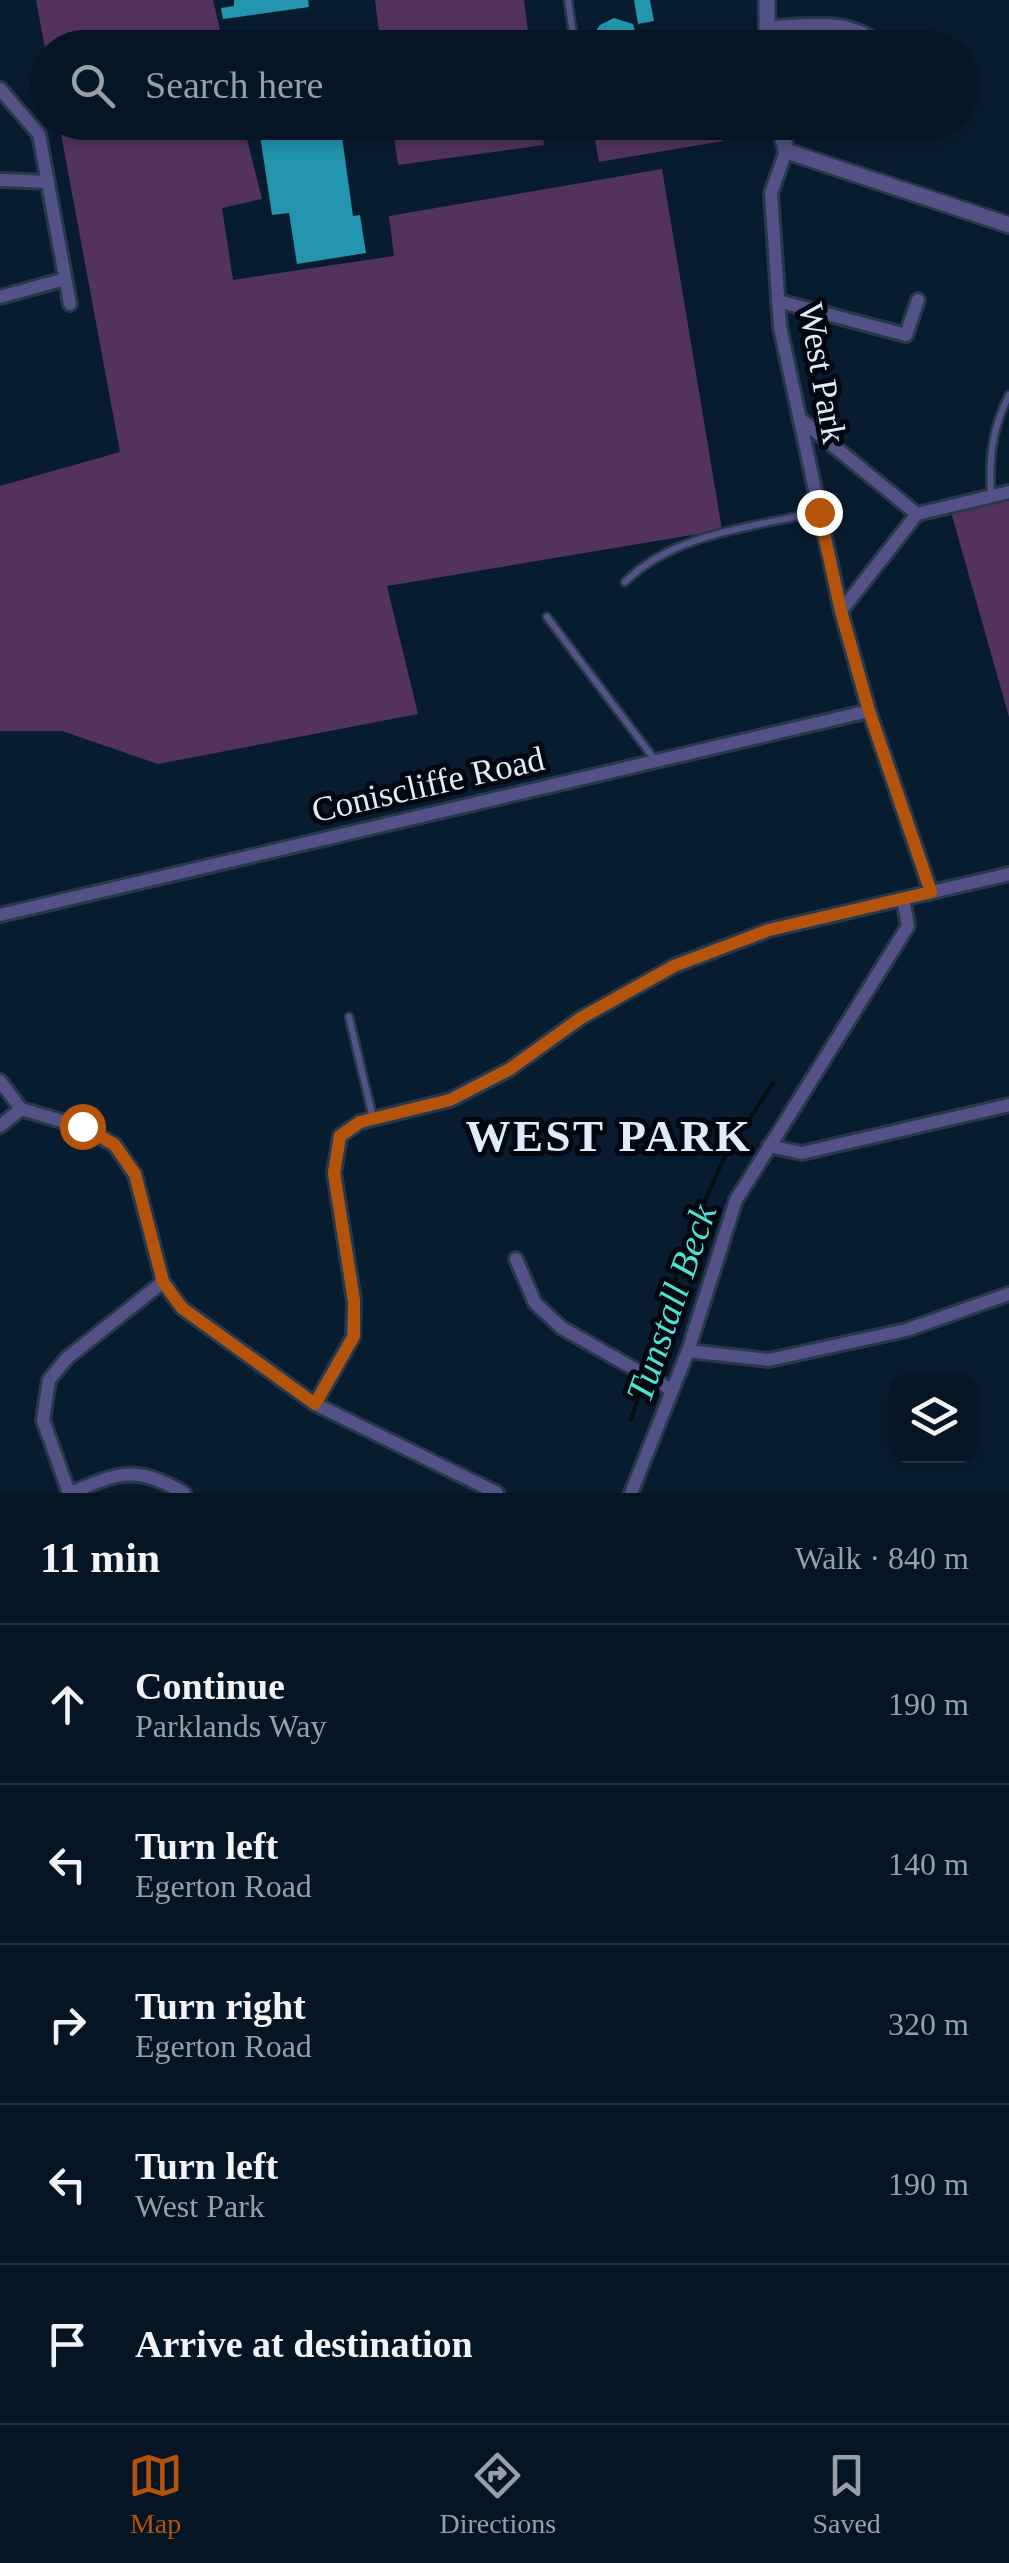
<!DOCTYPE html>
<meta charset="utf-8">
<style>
:root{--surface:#061524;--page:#142231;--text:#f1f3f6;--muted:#989fa6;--line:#273441;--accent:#b45309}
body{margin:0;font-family:Georgia,serif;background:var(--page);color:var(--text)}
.controls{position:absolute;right:30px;bottom:30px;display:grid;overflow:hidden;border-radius:20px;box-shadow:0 5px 15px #0003}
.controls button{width:90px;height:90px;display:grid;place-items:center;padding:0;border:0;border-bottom:2px solid var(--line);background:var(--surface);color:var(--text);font:50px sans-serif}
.stop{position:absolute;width:30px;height:30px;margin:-22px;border:8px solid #b45309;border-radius:50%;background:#fff}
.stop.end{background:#b45309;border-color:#fff;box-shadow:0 2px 10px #0008}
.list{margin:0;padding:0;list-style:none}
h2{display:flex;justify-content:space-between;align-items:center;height:130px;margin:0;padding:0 40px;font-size:42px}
h2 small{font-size:32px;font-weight:400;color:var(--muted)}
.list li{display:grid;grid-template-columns:65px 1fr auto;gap:30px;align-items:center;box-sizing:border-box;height:160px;padding:0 40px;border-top:2px solid var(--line)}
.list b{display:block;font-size:38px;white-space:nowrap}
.list p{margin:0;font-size:32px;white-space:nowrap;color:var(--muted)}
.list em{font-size:32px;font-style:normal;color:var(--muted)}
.icon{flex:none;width:55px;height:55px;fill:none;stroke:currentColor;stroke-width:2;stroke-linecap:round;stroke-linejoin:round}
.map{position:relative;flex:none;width:1009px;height:1493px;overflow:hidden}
.search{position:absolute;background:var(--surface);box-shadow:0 5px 15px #0003;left:30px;right:30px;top:30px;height:110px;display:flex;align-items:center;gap:25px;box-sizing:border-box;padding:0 35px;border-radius:55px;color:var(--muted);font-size:38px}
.sheet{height:930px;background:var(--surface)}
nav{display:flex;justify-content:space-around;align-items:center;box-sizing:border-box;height:140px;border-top:2px solid var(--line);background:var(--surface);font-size:28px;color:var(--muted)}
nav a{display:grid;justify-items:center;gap:5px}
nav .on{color:var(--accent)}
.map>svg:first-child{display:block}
.green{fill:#53335e}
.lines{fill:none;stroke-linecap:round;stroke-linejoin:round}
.stream{stroke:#000f0d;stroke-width:4}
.building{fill:#2395af}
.service-casing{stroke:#26394c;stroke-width:11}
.minor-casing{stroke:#26394c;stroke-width:18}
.tertiary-casing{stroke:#26394c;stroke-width:20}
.service{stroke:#535186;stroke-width:6}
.minor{stroke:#535186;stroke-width:12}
.tertiary{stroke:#535186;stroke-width:15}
.route{stroke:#b45309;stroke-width:12}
.labels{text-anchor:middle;stroke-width:10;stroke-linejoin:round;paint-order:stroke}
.street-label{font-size:35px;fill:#dfecfa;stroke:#02060e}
.water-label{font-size:38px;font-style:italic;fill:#4de2d1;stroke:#02060e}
.district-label{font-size:45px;font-weight:bold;letter-spacing:2.5px;fill:#dfecfa;stroke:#02060e}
</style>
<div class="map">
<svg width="1009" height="1493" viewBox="0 0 1009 1493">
<rect width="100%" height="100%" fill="#081c30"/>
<g class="green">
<polygon points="36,0 213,0 224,47 48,48 47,59"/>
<polygon points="375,0 524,0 530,47 381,47"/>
<polygon points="59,123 243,123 262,199 222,208 233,280 394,256 389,216 662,169 722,530 387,586 418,714 158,764 62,731 0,731 0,486 120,452"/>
<polygon points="392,123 541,123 544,145 398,165"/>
<polygon points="592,123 720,123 723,141 599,162"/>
<polygon points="1009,498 1009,717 951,512"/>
</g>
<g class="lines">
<polyline class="stream" points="631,1420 689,1237 724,1158 773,1083"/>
</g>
<g class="building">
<polygon points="234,0 308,0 309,7 223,19 221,8 234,6"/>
<polygon points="634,0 650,0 654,21 638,24"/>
<polygon points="614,18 633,24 640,48 594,48 595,32 600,25"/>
<polygon points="327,32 329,48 265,48 264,41"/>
<polygon points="258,122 340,122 353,216 360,215 366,253 297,264 289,213 272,215"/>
</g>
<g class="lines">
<defs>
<g id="service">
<polyline points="568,0 575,48"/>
<polyline points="585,122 586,130"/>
<path d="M 991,495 C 989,457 992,429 1009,395"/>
<path d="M 625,582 C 674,533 753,527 818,512"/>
<polyline points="547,617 655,760"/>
<polyline points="349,1017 373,1118"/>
</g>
<g id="minor">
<path d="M 768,27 C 808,26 853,16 882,48"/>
<polyline points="0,89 39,134 70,304"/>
<polyline points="786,151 771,193 780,327 841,611 869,711 931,892"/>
<polyline points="0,180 48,182"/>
<polyline points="0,297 65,279"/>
<polyline points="778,301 906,335 918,300"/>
<polyline points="799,418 917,514"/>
<polyline points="841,611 917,514 1009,492"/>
<polyline points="0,915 869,711"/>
<polyline points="0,1081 21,1109 82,1127 115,1145 135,1175 163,1282 182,1308 315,1404 497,1493"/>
<polyline points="0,1126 21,1109"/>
<polyline points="769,1146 802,1153 1009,1105"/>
<polyline points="516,1259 535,1303 562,1328 672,1390"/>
<polyline points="688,1351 769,1360 906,1330 1009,1294"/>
<polyline points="315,1404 353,1337 354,1301 334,1173 340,1136 360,1122 450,1100 510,1069 581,1018 674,966 769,930 1009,874"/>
<polyline points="69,1493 43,1420 49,1380 67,1358 163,1282"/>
<path d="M 71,1493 C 119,1472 136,1465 184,1493"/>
<polyline points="631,1493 688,1351 736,1200 908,926 903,899"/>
</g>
<g id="tertiary">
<polyline points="767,48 767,0"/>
<polyline points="779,122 786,151 1009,225"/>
</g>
</defs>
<use href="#service" class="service-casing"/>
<use href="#minor" class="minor-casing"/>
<use href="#tertiary" class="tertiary-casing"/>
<use href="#service" class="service"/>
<use href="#minor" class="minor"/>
<use href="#tertiary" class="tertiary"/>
</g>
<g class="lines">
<polyline class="route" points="82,1126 114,1144 135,1174 163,1282 182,1308 315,1404 354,1336 354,1301 334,1173 340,1136 360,1122 450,1100 510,1069 581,1018 674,966 769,930 931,892 869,711 841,611 819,512"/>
</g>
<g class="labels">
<g class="street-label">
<text transform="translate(823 373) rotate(80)" y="12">West Park</text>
<text transform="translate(428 784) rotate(-13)" y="12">Coniscliffe Road</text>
</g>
<g class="water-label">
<text transform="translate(671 1303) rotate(-71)" y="13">Tunstall Beck</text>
</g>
<g class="district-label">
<text x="609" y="1151">WEST PARK</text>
</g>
</g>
</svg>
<div class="controls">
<button><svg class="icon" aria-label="layers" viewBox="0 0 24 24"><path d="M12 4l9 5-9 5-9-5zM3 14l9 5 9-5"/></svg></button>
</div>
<div class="stop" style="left:82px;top:1126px"></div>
<div class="stop end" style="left:819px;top:512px"></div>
<div class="search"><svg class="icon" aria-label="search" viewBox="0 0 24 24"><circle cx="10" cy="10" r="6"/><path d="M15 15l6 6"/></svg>Search here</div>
</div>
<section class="sheet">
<h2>11 min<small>Walk · 840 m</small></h2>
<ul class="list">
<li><svg class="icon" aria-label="ahead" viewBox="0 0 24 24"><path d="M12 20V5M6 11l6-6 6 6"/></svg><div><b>Continue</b><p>Parklands Way</p></div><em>190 m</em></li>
<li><svg class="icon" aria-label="left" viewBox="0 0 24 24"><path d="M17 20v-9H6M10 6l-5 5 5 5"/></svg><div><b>Turn left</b><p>Egerton Road</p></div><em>140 m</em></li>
<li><svg class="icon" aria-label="right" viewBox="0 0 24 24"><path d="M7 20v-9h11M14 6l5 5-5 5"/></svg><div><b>Turn right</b><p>Egerton Road</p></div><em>320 m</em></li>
<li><svg class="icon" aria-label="left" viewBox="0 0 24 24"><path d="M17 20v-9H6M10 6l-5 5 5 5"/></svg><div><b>Turn left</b><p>West Park</p></div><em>190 m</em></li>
<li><svg class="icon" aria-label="arrive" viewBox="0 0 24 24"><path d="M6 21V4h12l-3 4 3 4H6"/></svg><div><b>Arrive at destination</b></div></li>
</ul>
</section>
<nav>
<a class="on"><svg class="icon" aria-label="map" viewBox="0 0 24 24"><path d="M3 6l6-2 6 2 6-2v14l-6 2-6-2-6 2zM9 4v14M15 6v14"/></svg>Map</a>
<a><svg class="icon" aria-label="directions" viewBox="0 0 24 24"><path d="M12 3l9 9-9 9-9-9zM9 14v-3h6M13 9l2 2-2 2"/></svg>Directions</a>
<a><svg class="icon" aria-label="saved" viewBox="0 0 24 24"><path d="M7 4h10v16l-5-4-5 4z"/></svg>Saved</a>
</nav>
